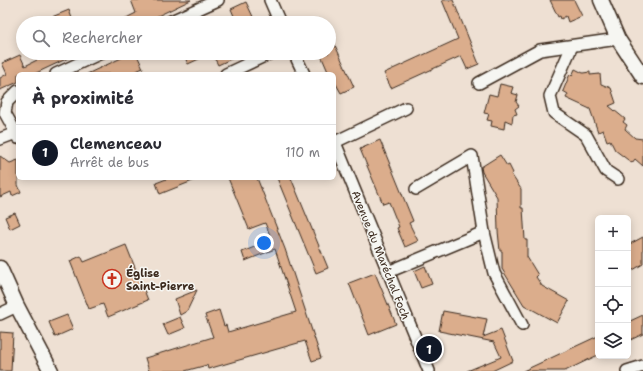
<!DOCTYPE html>
<html lang="fr">
<meta charset="utf-8">
<style>
:root{--surface:#fff;--page:#f2f2f3;--text:#2b2b33;--muted:#7c7c81;--line:#e1e1e2;--accent:#111827}
body{margin:0;font-family:"Shantell Sans",sans-serif;background:var(--page);color:var(--text)}
.controls{position:absolute;right:12px;bottom:12px;display:grid;overflow:hidden;border-radius:6px;box-shadow:0 2px 10px #0003}
.controls button{width:36px;height:36px;display:grid;place-items:center;padding:0;border:0;border-bottom:1px solid var(--line);background:var(--surface);color:var(--text);font:20px sans-serif}
.you{position:absolute;left:264px;top:243px;width:14px;height:14px;margin:-10px;border:3px solid #fff;border-radius:50%;background:#1a73e8;box-shadow:0 0 0 6px #1a73e833}
.badge{display:grid;place-items:center;width:26px;height:26px;border-radius:50%;background:var(--accent);color:#fff;font-size:13px;font-weight:700}
.pin{position:absolute;translate:-50% -50%;border:2px solid #fff;box-shadow:0 1px 4px #0006}
.list{margin:0;padding:0;list-style:none}
h2{display:flex;justify-content:space-between;align-items:center;height:52px;margin:0;padding:0 16px;font-size:17px}
h2 small{font-size:13px;font-weight:400;color:var(--muted)}
.list li{display:grid;grid-template-columns:26px 1fr auto;gap:12px;align-items:center;box-sizing:border-box;height:56px;padding:0 16px;border-top:1px solid var(--line)}
.list b{display:block;font-size:15px;white-space:nowrap}
.list p{margin:0;font-size:13px;white-space:nowrap;color:var(--muted)}
.list em{font-size:13px;font-style:normal;color:var(--muted)}
.icon{flex:none;width:22px;height:22px;fill:none;stroke:currentColor;stroke-width:2;stroke-linecap:round;stroke-linejoin:round}
.map{position:relative;flex:none;width:643px;height:371px;overflow:hidden}
.search{position:absolute;background:var(--surface);box-shadow:0 2px 10px #0003;left:16px;top:16px;width:320px;height:44px;display:flex;align-items:center;gap:10px;box-sizing:border-box;padding:0 14px;border-radius:22px;color:var(--muted);font-size:15px}
.panel{position:absolute;background:var(--surface);box-shadow:0 2px 10px #0003;left:16px;top:72px;width:320px;height:108px;border-radius:6px}
.map>svg:first-child{display:block}
.building{fill:#dbad8c;stroke:#3b2a1e}
.lines{fill:none;stroke-linecap:round;stroke-linejoin:round}
.minor-casing{stroke:#3b2a1e;stroke-width:14}
.tertiary-casing{stroke:#3b2a1e;stroke-width:17}
.minor{stroke:#f6f6f2;stroke-width:11}
.tertiary{stroke:#f6f6f2;stroke-width:14}
.labels{text-anchor:middle;stroke-width:3;stroke-linejoin:round;paint-order:stroke}
.street-label{font-size:11px;fill:#3b2a1e;stroke:#f6f6f2}
.poi-label{font-size:11px;font-weight:bold;fill:#3b2a1e;stroke:#f6f6f2;text-anchor:start}
</style>
<div class="map">
<svg width="643" height="371" viewBox="0 0 643 371">
<rect width="100%" height="100%" fill="#eee0d3"/>
<filter id="ink" filterUnits="userSpaceOnUse"><feTurbulence type="fractalNoise" baseFrequency=".025" numOctaves="2"/><feDisplacementMap in="SourceGraphic" scale="8" xChannelSelector="R" yChannelSelector="G"/><feConvolveMatrix kernelMatrix="1 2 1 2 8 2 1 2 1" color-interpolation-filters="sRGB"/></filter>
<g filter="url(#ink)">
<g class="building">
<polygon points="131,0 191,0 143,23 116,23 136,13"/>
<polygon points="442,0 453,0 479,64 467,69 461,56 391,88 384,73 458,39"/>
<polygon points="550,0 574,0 582,16 568,22 566,16 561,19 560,16 558,17"/>
<polygon points="246,2 256,23 237,23 231,9"/>
<polygon points="69,10 73,21 68,23 37,23"/>
<polygon points="329,32 354,87 341,93 336,84 334,85 334,74 329,74 320,53 329,53"/>
<polygon points="51,53 79,53 34,74 18,74 18,82 0,90 0,78 7,74 2,63 20,55 25,66"/>
<polygon points="132,53 136,53 143,68 129,74 87,74"/>
<polygon points="183,53 244,53 218,65 212,53 188,64"/>
<polygon points="575,69 583,73 590,72 590,75 600,74 601,84 611,88 616,103 609,106 625,119 623,122 627,125 625,129 635,138 643,139 643,166 635,159 632,163 615,150 610,140 607,141 603,130 598,132 590,109 566,98 568,94 563,91 570,74 572,76"/>
<polygon points="500,84 513,87 511,93 518,95 516,102 519,106 515,109 517,114 513,115 512,123 505,120 504,129 491,126 492,121 487,120 489,114 484,113 489,94 497,96"/>
<polygon points="380,140 413,221 409,223 418,241 405,247 397,228 399,227 389,202 383,204 360,149"/>
<polygon points="500,155 507,166 509,165 513,173 511,174 521,189 521,208 523,208 525,240 527,240 527,257 538,275 536,277 542,286 569,301 557,323 524,305 502,269 502,251 500,251 498,231 497,197 482,172 481,167"/>
<polygon points="0,156 10,163 18,160 18,185 21,192 12,196 11,192 0,197"/>
<polygon points="169,178 200,178 160,194 156,183"/>
<polygon points="228,178 257,178 285,249 321,358 312,361 305,341 208,369 207,365 185,371 149,371 145,358 213,337 205,315 219,310 224,326 226,325 228,332 296,312 275,249 245,261 242,252 272,240 265,223 249,229"/>
<polygon points="277,178 291,178 328,268 316,273"/>
<polygon points="15,213 20,224 10,229 5,217"/>
<polygon points="643,237 643,264 628,273 628,245"/>
<polygon points="126,245 148,300 108,317 103,304 89,309 70,261 81,256 84,262"/>
<polygon points="425,266 432,284 421,288 414,271"/>
<polygon points="375,273 396,324 369,335 349,283"/>
<polygon points="197,290 187,311 180,315 175,299"/>
<polygon points="443,311 487,319 483,337 501,330 513,361 492,371 467,371 501,357 494,342 439,331"/>
<polygon points="67,315 73,329 55,337 49,322"/>
<polygon points="643,315 643,334 628,341 628,322"/>
<polygon points="180,317 185,328 168,335 163,324"/>
<polygon points="0,332 13,333 11,371 0,371"/>
<polygon points="598,336 598,355 565,371 523,371"/>
</g>
<g class="lines">
<defs>
<g id="minor">
<polyline points="270,0 280,23"/>
<polyline points="167,23 218,0"/>
<polyline points="572,46 550,96 554,113 586,135 606,171 618,179"/>
<polyline points="294,53 304,74"/>
<polyline points="56,74 101,53"/>
<polyline points="226,74 271,53"/>
<polyline points="479,83 540,50 618,39"/>
<polyline points="16,133 5,113 7,102 18,91"/>
<polyline points="0,139 16,133 18,138"/>
<polyline points="334,140 429,371"/>
<polyline points="335,142 406,108"/>
<polyline points="416,189 472,156 484,232"/>
<polyline points="388,272 484,232 494,273 522,325"/>
<polyline points="0,314 17,306"/>
<polyline points="627,371 643,366"/>
</g>
<g id="tertiary">
<polyline points="601,0 618,39 643,77"/>
<polyline points="0,268 17,306 51,371"/>
</g>
</defs>
<use href="#minor" class="minor-casing"/>
<use href="#tertiary" class="tertiary-casing"/>
<use href="#minor" class="minor"/>
<use href="#tertiary" class="tertiary"/>
</g>
</g>
<defs>
<symbol id="church-ring" viewBox="-11 -11 22 22"><circle r="9.5" fill="#f6f6f2" stroke="#c8321e" stroke-width="1.5"/><path d="M-1.2-6h2.4v3.5h3.3v2.4h-3.3V6h-2.4V-.1h-3.3v-2.4h3.3Z" fill="#c8321e"/></symbol>
</defs>
<g fill-rule="evenodd">
<use href="#church-ring" x="101" y="268" width="22" height="22"/>
</g>
<g class="labels">
<g class="street-label">
<text transform="translate(381 255) rotate(68)" y="4">Avenue du Maréchal Foch</text>
</g>
<g class="poi-label">
<text x="126" y="277">Église<tspan x="126" dy="13">Saint-Pierre</tspan></text>
</g>
</g>
</svg>
<div class="controls">
<button>+</button>
<button>−</button>
<button><svg class="icon" aria-label="locate" viewBox="0 0 24 24"><circle cx="12" cy="12" r="6"/><path d="M12 2v4M12 18v4M2 12h4M18 12h4"/></svg></button>
<button><svg class="icon" aria-label="layers" viewBox="0 0 24 24"><path d="M12 4l9 5-9 5-9-5zM3 14l9 5 9-5"/></svg></button>
</div>
<div class="you"></div>
<div class="pin badge" style="left:429px;top:349px">1</div>
<div class="search"><svg class="icon" aria-label="search" viewBox="0 0 24 24"><circle cx="10" cy="10" r="6"/><path d="M15 15l6 6"/></svg>Rechercher</div>
<section class="panel">
<h2>À proximité<small></small></h2>
<ul class="list">
<li><span class="badge">1</span><div><b>Clemenceau</b><p>Arrêt de bus</p></div><em>110 m</em></li>
</ul>
</section>
</div>
